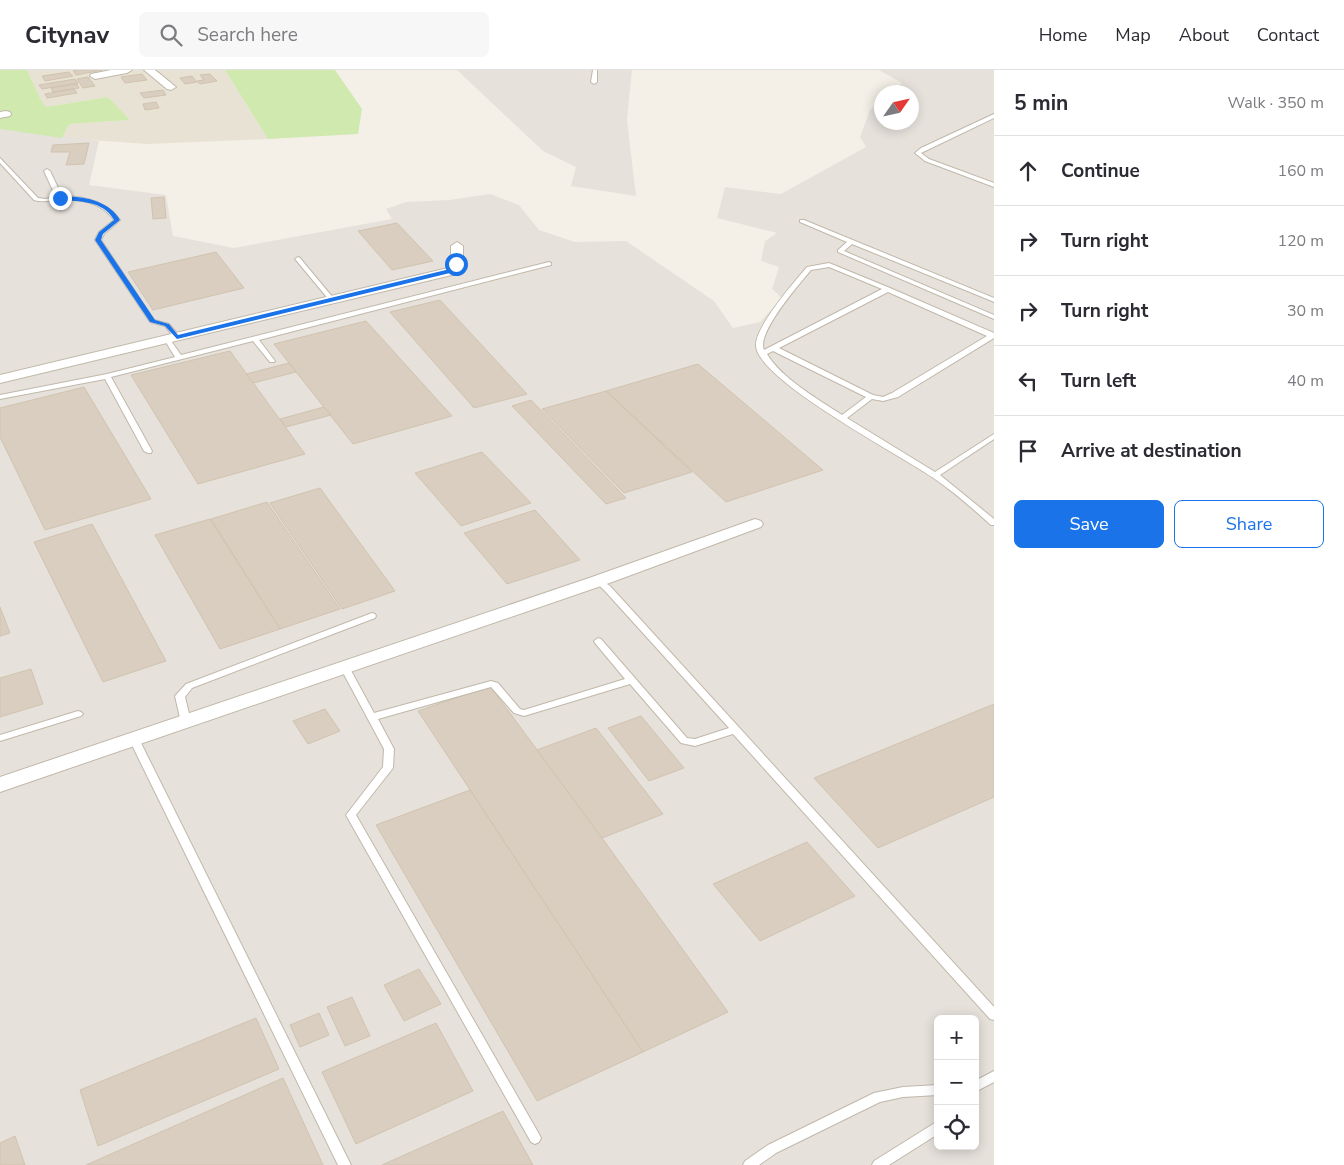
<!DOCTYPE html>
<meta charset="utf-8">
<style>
:root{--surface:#fff;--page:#f7f7f7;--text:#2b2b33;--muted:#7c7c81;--line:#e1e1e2;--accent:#1a73e8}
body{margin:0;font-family:"Nunito Sans",sans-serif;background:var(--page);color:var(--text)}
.controls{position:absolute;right:15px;bottom:15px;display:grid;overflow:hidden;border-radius:8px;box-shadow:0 2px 12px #0003}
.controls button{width:45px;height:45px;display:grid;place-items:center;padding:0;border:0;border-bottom:1px solid var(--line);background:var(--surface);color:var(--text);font:25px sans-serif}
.compass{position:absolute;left:874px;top:15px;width:45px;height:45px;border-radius:50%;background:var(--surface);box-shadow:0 2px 12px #0003;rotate:56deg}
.stop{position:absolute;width:15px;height:15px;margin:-11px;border:4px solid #1a73e8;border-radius:50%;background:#fff}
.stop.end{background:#1a73e8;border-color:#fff;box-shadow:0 1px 5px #0008}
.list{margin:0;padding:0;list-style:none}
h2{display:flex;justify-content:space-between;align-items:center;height:65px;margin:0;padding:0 20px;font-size:21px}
h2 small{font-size:16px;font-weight:400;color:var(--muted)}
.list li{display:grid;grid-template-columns:32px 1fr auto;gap:15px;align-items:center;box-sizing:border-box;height:70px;padding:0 20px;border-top:1px solid var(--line)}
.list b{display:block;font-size:19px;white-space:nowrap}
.list em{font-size:16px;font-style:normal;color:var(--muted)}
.actions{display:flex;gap:10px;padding:15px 20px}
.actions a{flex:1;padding:11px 0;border:1px solid var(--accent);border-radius:8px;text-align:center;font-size:18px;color:var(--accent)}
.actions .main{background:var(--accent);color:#fff}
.icon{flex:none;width:28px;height:28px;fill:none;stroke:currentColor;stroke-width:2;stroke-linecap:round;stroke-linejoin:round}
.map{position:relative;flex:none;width:994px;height:1095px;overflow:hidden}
header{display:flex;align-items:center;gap:30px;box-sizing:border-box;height:70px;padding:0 25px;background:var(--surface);border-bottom:1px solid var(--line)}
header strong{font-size:24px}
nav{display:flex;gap:28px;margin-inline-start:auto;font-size:18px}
.search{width:350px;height:45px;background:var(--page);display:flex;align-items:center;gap:12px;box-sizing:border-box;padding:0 18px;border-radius:8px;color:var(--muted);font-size:19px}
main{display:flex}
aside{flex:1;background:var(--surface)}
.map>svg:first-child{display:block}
.residential{fill:#e8e2d4}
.industrial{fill:#e6e1db;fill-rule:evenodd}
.green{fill:#cfe9ae}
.building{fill:#d9cebf;stroke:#d1c3af}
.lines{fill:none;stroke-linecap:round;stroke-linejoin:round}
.lane-casing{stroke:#c0b8a9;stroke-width:2}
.street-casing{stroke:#c0b8a9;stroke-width:2}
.lane{fill:#fff;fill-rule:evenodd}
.street{fill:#fff;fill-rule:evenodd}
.route{fill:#1a73e8}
</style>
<header>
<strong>Citynav</strong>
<div class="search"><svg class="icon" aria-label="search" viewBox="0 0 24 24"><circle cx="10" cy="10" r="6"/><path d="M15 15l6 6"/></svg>Search here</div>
<nav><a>Home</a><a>Map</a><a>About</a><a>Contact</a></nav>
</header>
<main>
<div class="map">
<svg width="994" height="1095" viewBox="0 0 994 1095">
<rect width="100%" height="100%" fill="#f4f0e7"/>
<polygon class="residential" points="27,0 225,0 268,69 147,74 62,68 69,54 130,50 108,27 46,37 40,28"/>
<g class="industrial">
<polygon points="457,0 632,0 627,50 636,126 571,116 576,97 543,81"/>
<path d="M 879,0 L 994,0 L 994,1095 L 0,1095 L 0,59 L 99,71 L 89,115 L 166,125 L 173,166 L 234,178 L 392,149 L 386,139 L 406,132 L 449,130 L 490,124 L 519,135 L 539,160 L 575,172 L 626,171 L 714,231 L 733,258 L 760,252 L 782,228 L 772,219 L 779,197 L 761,191 L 765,171 L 777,163 L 717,148 L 725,117 L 781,124 L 866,77 L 860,67 L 870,40 L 881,31 L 882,52 L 912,52 L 912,22 L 891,22 L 902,13 ZM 938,949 L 975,949 L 975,1076 L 938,1076 Z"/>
</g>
<g class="green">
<polygon points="0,0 27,0 40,28 46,37 108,27 130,50 69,54 62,68 0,59"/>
<polygon points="225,0 335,0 362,39 358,64 268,69"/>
</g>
<g class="building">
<polygon points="102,0 76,5 73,1 78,0"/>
<polygon points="69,2 73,6 45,11 42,6"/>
<polygon points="142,4 147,10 125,13 121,7"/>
<polygon points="210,4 217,11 200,14 197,11 204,10 200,5"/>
<polygon points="192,6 197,12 185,14 180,8"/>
<polygon points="88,7 95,16 83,18 77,9"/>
<polygon points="75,9 78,13 42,19 39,15"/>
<polygon points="77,14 79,18 53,22 51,18"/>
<polygon points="74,19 77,23 47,28 45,24"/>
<polygon points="163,20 166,25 144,28 140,23"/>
<polygon points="156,32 159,38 145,40 143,34"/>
<polygon points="89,73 84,94 66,95 70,82 51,82 53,75"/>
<polygon points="164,127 166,148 153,149 151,128"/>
<polygon points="397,153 433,191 392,200 358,161"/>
<polygon points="216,182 244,218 153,240 128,202"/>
<polygon points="440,230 527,324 474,338 390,242"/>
<polygon points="366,251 452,346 353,374 274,274"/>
<polygon points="230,281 305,384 198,414 131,305"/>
<polygon points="289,293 296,302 253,313 246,304"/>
<polygon points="698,294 823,400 726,432 606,321"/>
<polygon points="84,317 151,429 45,460 0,367 0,338"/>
<polygon points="606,321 692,402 624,423 542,339"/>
<polygon points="531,330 626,428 606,434 512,336"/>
<polygon points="324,337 331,345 286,357 280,349"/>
<polygon points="482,382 531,433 461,456 415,403"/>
<polygon points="320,418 395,521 342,539 270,433"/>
<polygon points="267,432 340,539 280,559 211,449"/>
<polygon points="535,440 580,490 507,514 464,463"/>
<polygon points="210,449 280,559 220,579 155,465"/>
<polygon points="92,454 166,591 103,612 34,472"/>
<polygon points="0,537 10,563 0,566"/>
<polygon points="31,599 43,634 0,647 0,608"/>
<polygon points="490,616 602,768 728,942 643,982 418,641"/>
<polygon points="994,634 994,727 878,778 814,708"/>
<polygon points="325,639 340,661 308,674 293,651"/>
<polygon points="641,646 684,698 649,711 608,658"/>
<polygon points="596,658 663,744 602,768 537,680"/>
<polygon points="470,720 643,982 537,1031 376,755"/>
<polygon points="807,772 855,826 760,871 713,814"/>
<polygon points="419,899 441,934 404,951 384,915"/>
<polygon points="352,927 370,966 345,976 327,937"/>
<polygon points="319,943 329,965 300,977 290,955"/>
<polygon points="256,948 279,999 98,1076 80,1020"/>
<polygon points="436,953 473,1021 356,1074 322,1002"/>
<polygon points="283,1008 323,1095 86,1095"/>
<polygon points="503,1041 533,1095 382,1095"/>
<polygon points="15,1066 25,1095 0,1095 0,1073"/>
</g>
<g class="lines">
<defs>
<g id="lane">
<polygon points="593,0 597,0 597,12 594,14 591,12"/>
<polygon points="994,44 994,48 921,83 929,89 994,113 994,117 925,91 915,83 921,78"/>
<path d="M 0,88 L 38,128 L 45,129 L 56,127 L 44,101 L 47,99 L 50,101 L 62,126 C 85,126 106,131 120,150 L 104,164 L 101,170 L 154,250 L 169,254 L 180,267 L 179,268 L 175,268 L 165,256 L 150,252 L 95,170 L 99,162 L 114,150 C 102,133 81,129 61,130 C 51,130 44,133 34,130 L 0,93 Z"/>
<polygon points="800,150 804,150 994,228 994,232 992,231 852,174 844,181 994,245 994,249 838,182 838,180 847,172 800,152"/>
<polygon points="298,187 300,188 334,229 334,231 330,231 296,190 295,189"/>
<polygon points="549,192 551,193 551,195 259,270 275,291 274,292 270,292 253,271 111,307 152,381 151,383 148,383 144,381 105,309 0,329 0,325 107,304 175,287 164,269 165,268 169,268 181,285"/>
<path d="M 829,193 L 890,218 L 994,263 L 994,268 L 898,327 L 883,331 L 872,329 L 847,348 L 935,402 L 994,364 L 994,369 L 940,405 L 994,449 L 994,455 L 991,455 C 972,438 953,421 932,407 C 900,385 758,310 756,276 C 754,258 795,211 807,197 ZM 829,197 L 882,219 L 764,280 C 756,263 800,213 811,200 ZM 888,222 L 987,266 L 892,323 L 883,327 L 873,325 L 779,278 ZM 773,281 L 866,327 L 842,345 C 819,330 780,307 767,284 Z"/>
<polygon points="598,508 610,516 994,937 994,950 990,949 733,664 695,676 681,673 630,614 524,646 514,643 491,617 378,649 394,679 393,698 356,745 539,1064 541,1068 539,1072 535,1074 531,1072 346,745 383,697 384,679 340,597 342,595 348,595 374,643 491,611 498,613 520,639 524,640 625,609 595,573 594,571 598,568 601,569 687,668 695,669 729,658 604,520 594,511 595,509"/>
<polygon points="372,543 375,544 376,546 375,548 192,618 185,627 191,652 189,654 183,654 181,652 175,626 186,614"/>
<polygon points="78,641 81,642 83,644 81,646 0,671 0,665"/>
<polygon points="134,666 137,667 139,669 351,1095 338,1095 129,669 131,667"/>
<polygon points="994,1001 994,1012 975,1022 975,1011"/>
<polygon points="938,1015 938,1025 903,1027 880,1032 776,1083 759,1095 743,1095 745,1091 768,1075 874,1023 903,1017"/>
<polygon points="938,1051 938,1064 889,1095 872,1095 874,1091"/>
</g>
<g id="street">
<polygon points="111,0 132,0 127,3 95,9 90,6 91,4"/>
<polygon points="144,0 155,0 176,17 171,20 167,19"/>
<polygon points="6,41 10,42 11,44 10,46 0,48 0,42"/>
<polygon points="457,172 463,176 463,194 456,204 0,313 0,305 448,198 451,194 451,176"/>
<polygon points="755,449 761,451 763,454 761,457 604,515 0,722 0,707 592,507"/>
</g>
</defs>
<use href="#lane" class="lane-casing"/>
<use href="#street" class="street-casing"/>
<use href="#lane" class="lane"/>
<use href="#street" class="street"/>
</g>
<path class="route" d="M 59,127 C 80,125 109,130 120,150 L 103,164 L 101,170 L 155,250 L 169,254 L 178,265 L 450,199 L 454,192 L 459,194 L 454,202 L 177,269 L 165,256 L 150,252 L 95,170 L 99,162 L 114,150 C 104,131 79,131 60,130 Z"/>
</svg>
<div class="controls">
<button>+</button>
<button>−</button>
<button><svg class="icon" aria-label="locate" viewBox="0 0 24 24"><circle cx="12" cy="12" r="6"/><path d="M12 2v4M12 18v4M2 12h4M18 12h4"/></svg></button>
</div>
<svg class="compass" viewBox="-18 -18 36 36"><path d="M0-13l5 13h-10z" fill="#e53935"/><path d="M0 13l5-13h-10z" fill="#7c7c81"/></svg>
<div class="stop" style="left:456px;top:194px"></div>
<div class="stop end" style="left:60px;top:128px"></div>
</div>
<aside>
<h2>5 min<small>Walk · 350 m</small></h2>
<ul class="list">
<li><svg class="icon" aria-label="ahead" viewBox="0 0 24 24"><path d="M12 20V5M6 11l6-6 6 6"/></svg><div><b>Continue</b></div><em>160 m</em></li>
<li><svg class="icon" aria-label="right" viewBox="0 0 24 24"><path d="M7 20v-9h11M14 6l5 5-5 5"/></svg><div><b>Turn right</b></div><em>120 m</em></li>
<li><svg class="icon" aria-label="right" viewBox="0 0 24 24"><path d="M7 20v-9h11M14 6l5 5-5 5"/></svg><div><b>Turn right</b></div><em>30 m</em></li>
<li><svg class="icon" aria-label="left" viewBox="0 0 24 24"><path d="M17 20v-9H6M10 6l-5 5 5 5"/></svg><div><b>Turn left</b></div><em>40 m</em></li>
<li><svg class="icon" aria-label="arrive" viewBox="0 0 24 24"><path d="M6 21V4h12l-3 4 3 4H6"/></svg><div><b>Arrive at destination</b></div></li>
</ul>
<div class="actions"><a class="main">Save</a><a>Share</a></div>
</aside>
</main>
